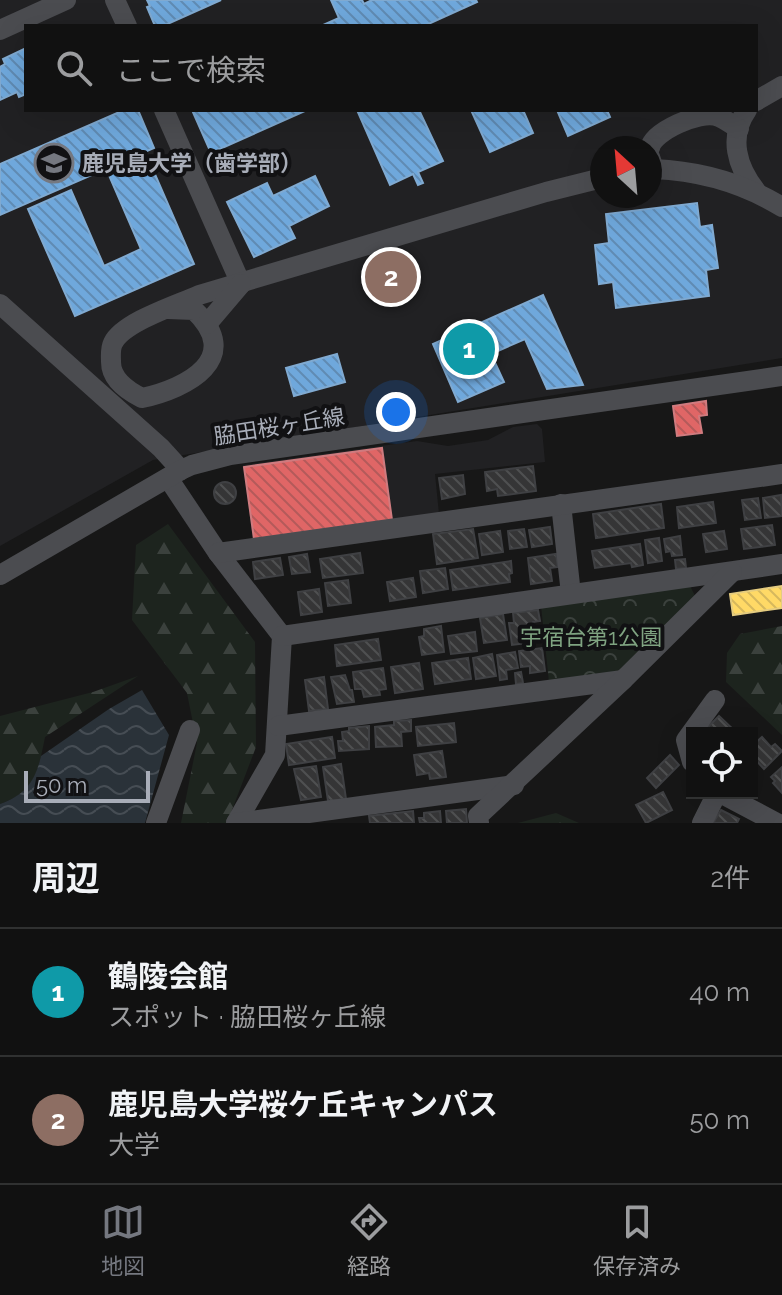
<!DOCTYPE html>
<html lang="ja">
<meta charset="utf-8">
<style>
:root{--surface:#111;--page:#1e1f1f;--text:#f1f3f6;--muted:#9c9d9f;--line:#303131;--accent:#757880}
body{margin:0;font-family:Raleway,"Noto Sans JP",sans-serif;background:var(--page);color:var(--text)}
.controls{position:absolute;right:24px;bottom:24px;display:grid;overflow:hidden;border-radius:0px;box-shadow:0 8px 32px #0002}
.controls button{width:72px;height:72px;display:grid;place-items:center;padding:0;border:0;border-bottom:2px solid var(--line);background:var(--surface);color:var(--text);font:40px sans-serif}
.compass{position:absolute;left:590px;top:136px;width:72px;height:72px;border-radius:50%;background:var(--surface);box-shadow:0 8px 32px #0002;rotate:334deg}
.scale{position:absolute;left:24px;bottom:20px;width:126px;box-sizing:border-box;padding-left:8px;border:4px solid #a8adb8;border-top:0;font-size:22px;line-height:28px;white-space:nowrap;color:#a8adb8;-webkit-text-stroke:6px #111113;paint-order:stroke}
.you{position:absolute;left:396px;top:412px;width:28px;height:28px;margin:-20px;border:6px solid #fff;border-radius:50%;background:#1a73e8;box-shadow:0 0 0 12px #1a73e833}
.badge{display:grid;place-items:center;width:52px;height:52px;border-radius:50%;background:var(--accent);color:#fff;font-size:26px;font-weight:700}
.pin{position:absolute;translate:-50% -50%;border:4px solid #fff;box-shadow:0 2px 8px #0006}
.list{margin:0;padding:0;list-style:none}
h2{display:flex;justify-content:space-between;align-items:center;height:104px;margin:0;padding:0 32px;font-size:34px}
h2 small{font-size:26px;font-weight:400;color:var(--muted)}
.list li{display:grid;grid-template-columns:52px 1fr auto;gap:24px;align-items:center;box-sizing:border-box;height:128px;padding:0 32px;border-top:2px solid var(--line)}
.list b{display:block;font-size:30px;white-space:nowrap}
.list p{margin:0;font-size:26px;white-space:nowrap;color:var(--muted)}
.list em{font-size:26px;font-style:normal;color:var(--muted)}
.icon{flex:none;width:44px;height:44px;fill:none;stroke:currentColor;stroke-width:2;stroke-linecap:round;stroke-linejoin:round}
.map{position:relative;flex:none;width:782px;height:823px;overflow:hidden}
.search{position:absolute;background:var(--surface);box-shadow:0 8px 32px #0002;left:24px;right:24px;top:24px;height:88px;display:flex;align-items:center;gap:20px;box-sizing:border-box;padding:0 28px;border-radius:0px;color:var(--muted);font-size:30px}
.sheet{height:360px;background:var(--surface)}
nav{display:flex;justify-content:space-around;align-items:center;box-sizing:border-box;height:112px;border-top:2px solid var(--line);background:var(--surface);font-size:22px;color:var(--muted)}
nav a{display:grid;justify-items:center;gap:4px}
nav .on{color:var(--accent)}
.map>svg:first-child{display:block}
.built{fill:#212123;fill-rule:evenodd}
.forest{fill:url(#forest-firs)}
.park{fill:url(#park-crowns)}
.water{fill:url(#water-waves)}
.homes{fill:url(#homes-back-hatch);stroke:#e5cc7f;stroke-width:2}
.shops{fill:url(#shops-back-hatch);stroke:#cf7b7f;stroke-width:2}
.schools{fill:url(#schools-back-hatch);stroke:#80aad1;stroke-width:2}
.building{fill:url(#building-back-hatch);stroke:#3f4043;stroke-width:2}
.lines{fill:none;stroke-linecap:round;stroke-linejoin:round}
.minor{stroke:#4b4c50;stroke-width:20}
.labels{text-anchor:middle;stroke-width:8;stroke-linejoin:round;paint-order:stroke}
.poi-label{font-size:22px;font-weight:bold;fill:#a8adb8;stroke:#111113;text-anchor:start}
.street-label{font-size:22px;fill:#a8adb8;stroke:#111113}
.park-label{font-size:22px;fill:#7fa381;stroke:#111113}
</style>
<div class="map">
<svg width="782" height="823" viewBox="0 0 782 823">
<defs>
<pattern id="forest-firs" width="22" height="20" patternUnits="userSpaceOnUse" patternTransform="scale(2)"><rect width="22" height="20" fill="#1d241e"/><path d="M5 1l3.5 6h-7zM16 11l3.5 6h-7z" fill="#3b413d"/></pattern>
<pattern id="park-crowns" width="20" height="18" patternUnits="userSpaceOnUse" patternTransform="scale(2)"><rect width="20" height="18" fill="#1d241e"/><path d="M2 6a3 3 0 1 1 6 0M12 15a3 3 0 1 1 6 0" fill="none" stroke="#3b413d"/></pattern>
<pattern id="water-waves" width="16" height="10" patternUnits="userSpaceOnUse" patternTransform="scale(2)"><rect width="16" height="10" fill="#2a3239"/><path d="M0 5q4-4 8 0t8 0" fill="none" stroke="#464d54"/></pattern>
<pattern id="homes-back-hatch" width="6" height="6" patternUnits="userSpaceOnUse" patternTransform="scale(2)"><rect width="6" height="6" fill="#ffd966"/><path d="M-1 5l2 2M0 0l6 6M5-1l2 2" fill="none" stroke="#d6b85d"/></pattern>
<pattern id="shops-back-hatch" width="6" height="6" patternUnits="userSpaceOnUse" patternTransform="scale(2)"><rect width="6" height="6" fill="#e06666"/><path d="M-1 5l2 2M0 0l6 6M5-1l2 2" fill="none" stroke="#b45a5a"/></pattern>
<pattern id="schools-back-hatch" width="6" height="6" patternUnits="userSpaceOnUse" patternTransform="scale(2)"><rect width="6" height="6" fill="#6fa8dc"/><path d="M-1 5l2 2M0 0l6 6M5-1l2 2" fill="none" stroke="#608bb3"/></pattern>
<pattern id="building-back-hatch" width="6" height="6" patternUnits="userSpaceOnUse" patternTransform="scale(2)"><rect width="6" height="6" fill="#353536"/><path d="M-1 5l2 2M0 0l6 6M5-1l2 2" fill="none" stroke="#4f5051"/></pattern>
</defs>
<rect width="100%" height="100%" fill="#171717"/>
<g class="built">
<path d="M 0,0 L 782,0 L 782,358 L 153,460 L 0,546 ZM 26,26 L 756,26 L 756,110 L 26,110 ZM 602,148 L 650,148 L 650,196 L 602,196 Z"/>
<polygon points="537,424 542,429 545,462 435,474 439,514 253,540 243,465 417,441 448,446 488,440 513,427"/>
</g>
<g class="forest">
<polygon points="168,524 255,642 256,747 227,823 181,823 197,743 187,693 132,620 136,545"/>
<polygon points="782,626 782,735 726,682 727,653 740,634"/>
<path d="M 138,676 L 45,737 C 38,771 36,791 0,804 L 0,716 L 93,692 Z"/>
<polygon points="556,813 579,823 518,823"/>
</g>
<polygon class="park" points="690,586 696,598 620,672 549,682 541,605"/>
<path class="water" d="M 142,690 L 169,735 L 145,823 L 0,823 L 0,804 C 25,795 35,782 41,756 L 109,709 Z"/>
<polygon class="homes" points="782,586 782,608 733,615 730,594"/>
<g class="shops">
<polygon points="706,401 707,415 699,416 702,433 677,436 673,406"/>
<polygon points="382,448 392,520 254,539 244,467"/>
</g>
<g class="schools">
<polygon points="147,0 221,0 163,26 155,26 147,7 150,6"/>
<polygon points="331,0 362,0 364,4 372,0 476,0 477,2 424,26 321,26 339,18"/>
<polygon points="26,48 26,94 19,97 17,92 0,100 0,67 5,64 3,59"/>
<polygon points="124,110 138,110 154,148 0,215 0,164"/>
<polygon points="192,110 307,110 211,153"/>
<polygon points="357,110 419,110 443,161 418,172 423,183 418,185 413,174 390,185"/>
<polygon points="471,110 523,110 533,133 490,152"/>
<polygon points="557,110 607,110 610,117 568,136"/>
<polygon points="147,156 194,264 75,316 28,209 71,190 104,266 141,249 108,173"/>
<polygon points="315,176 329,206 289,226 295,238 254,257 227,202 267,183 273,196"/>
<polygon points="697,203 700,227 712,225 718,268 706,270 709,296 616,308 613,282 599,284 595,245 609,243 606,214"/>
<polygon points="543,295 583,385 547,389 525,339 491,354 504,382 458,402 433,344"/>
<polygon points="337,354 345,382 294,396 286,368"/>
</g>
<g class="building">
<polygon points="533,466 536,491 498,496 497,489 487,491 485,472"/>
<polygon points="463,475 465,494 442,499 439,478"/>
<circle cx="225" cy="493" r="11"/>
<polygon points="781,495 782,516 765,518 763,498"/>
<polygon points="758,498 761,518 745,520 742,500"/>
<polygon points="713,502 716,523 679,528 677,507"/>
<polygon points="661,504 664,528 596,538 593,514"/>
<polygon points="772,525 775,545 744,549 741,529"/>
<polygon points="550,527 552,544 532,547 529,530"/>
<polygon points="473,529 478,558 437,564 433,534"/>
<polygon points="524,529 527,547 510,549 508,531"/>
<polygon points="500,531 503,552 482,555 479,534"/>
<polygon points="724,531 727,549 706,552 703,534"/>
<polygon points="680,536 682,555 672,556 671,551 666,552 664,539"/>
<polygon points="659,538 662,561 648,563 645,540"/>
<polygon points="640,544 643,565 632,567 631,563 595,568 592,551"/>
<polygon points="360,553 363,573 323,578 320,559"/>
<polygon points="307,554 310,572 292,574 289,557"/>
<polygon points="556,554 558,567 550,568 552,581 531,584 528,558"/>
<polygon points="280,558 283,575 255,579 253,562"/>
<polygon points="685,559 686,568 676,569 675,560"/>
<polygon points="511,561 512,573 509,574 510,582 453,590 450,570"/>
<polygon points="445,568 448,589 423,593 420,571"/>
<polygon points="413,578 416,597 390,601 387,582"/>
<polygon points="348,580 351,603 328,606 325,583"/>
<polygon points="319,589 322,612 301,615 298,592"/>
<polygon points="538,610 540,621 533,622 536,642 512,645 509,623 514,623 513,613"/>
<polygon points="503,614 507,640 484,643 480,618"/>
<polygon points="441,626 444,652 422,655 419,637 424,636 424,629"/>
<polygon points="475,632 477,651 451,654 448,636"/>
<polygon points="378,639 381,660 337,666 335,645"/>
<polygon points="542,648 545,671 530,673 530,666 521,667 519,651"/>
<polygon points="515,652 518,668 506,670 507,679 500,680 497,655"/>
<polygon points="492,654 496,676 476,679 473,658"/>
<polygon points="468,658 471,679 435,684 432,663"/>
<polygon points="419,663 423,689 395,693 391,667"/>
<polygon points="383,668 386,689 379,690 380,695 364,697 362,689 355,689 353,672"/>
<polygon points="521,672 523,683 516,684 515,673"/>
<polygon points="345,675 350,690 352,690 354,702 337,704 331,677"/>
<polygon points="324,677 328,709 309,711 305,680"/>
<polygon points="719,716 736,732 702,733"/>
<polygon points="411,720 411,731 401,732 402,746 376,747 375,727 394,725 394,721"/>
<polygon points="454,723 456,742 418,746 416,727"/>
<polygon points="369,726 369,749 339,751 338,741 343,741 342,732 349,731 349,728"/>
<polygon points="332,737 335,758 289,765 286,744"/>
<polygon points="762,737 771,747 775,744 782,751 764,769 752,756 752,746"/>
<polygon points="442,751 446,777 430,779 429,773 417,775 414,755"/>
<polygon points="670,755 679,765 656,788 647,778"/>
<polygon points="341,764 346,799 328,801 323,767"/>
<polygon points="316,766 321,797 301,800 294,769"/>
<polygon points="782,767 782,793 773,783 775,781 771,777"/>
<polygon points="663,792 672,810 646,823 636,805"/>
<polygon points="466,809 467,823 447,823 446,811"/>
<polygon points="721,810 739,819 737,823 713,823"/>
<polygon points="413,811 414,823 370,823 369,816"/>
<polygon points="440,811 441,823 420,823 419,818 424,818 424,813"/>
</g>
<g class="lines">
<g class="minor">
<polyline points="115,0 127,26"/>
<polyline points="0,30 66,0"/>
<polyline points="756,101 782,86"/>
<polyline points="164,110 241,284"/>
<path d="M 747,110 C 728,137 737,167 756,191"/>
<path d="M 650,148 C 653,131 700,111 716,116 C 724,118 732,125 739,129"/>
<path d="M 650,157 L 654,169 C 700,171 743,183 782,207"/>
<polyline points="0,304 161,448 181,470"/>
<path d="M 168,309 L 194,310 C 244,358 188,388 142,398 C 128,391 111,379 111,362 C 111,356 110,349 113,343 C 123,322 177,305 199,295 L 546,192 L 602,178"/>
<polyline points="207,324 241,284"/>
<polyline points="168,478 218,553 282,636 275,755 236,823"/>
<polyline points="561,504 571,594"/>
<polyline points="218,553 782,474"/>
<polyline points="0,575 181,470 192,465 230,455 782,376"/>
<polyline points="282,636 782,564"/>
<polyline points="278,726 623,680"/>
<polyline points="692,762 686,740 715,700"/>
<polyline points="720,793 777,823"/>
<polyline points="156,823 190,730"/>
<polyline points="236,823 514,785"/>
<polyline points="479,823 478,816 623,680 732,572"/>
<polyline points="702,823 717,793"/>
</g>
</g>
<defs>
<symbol id="university-ring" viewBox="-11 -11 22 22"><circle r="9.5" fill="#111113" stroke="#757880" stroke-width="1.5"/><path d="M0-5L7-2L0 1L-7-2ZM-4 1L0 2.5L4 1V4Q0 6-4 4Z" fill="#757880"/></symbol>
</defs>
<g fill-rule="evenodd">
<use href="#university-ring" x="32" y="141" width="44" height="44"/>
</g>
<g class="labels">
<g class="poi-label">
<text x="82" y="171">鹿児島大学（歯学部）</text>
</g>
<g class="street-label">
<text transform="translate(279 426) rotate(-9)" y="8">脇田桜ヶ丘線</text>
</g>
<g class="park-label">
<text x="591" y="645">宇宿台第1公園</text>
</g>
</g>
</svg>
<div class="controls">
<button><svg class="icon" aria-label="locate" viewBox="0 0 24 24"><circle cx="12" cy="12" r="6"/><path d="M12 2v4M12 18v4M2 12h4M18 12h4"/></svg></button>
</div>
<svg class="compass" viewBox="-18 -18 36 36"><path d="M0-13l5 13h-10z" fill="#e53935"/><path d="M0 13l5-13h-10z" fill="#9c9d9f"/></svg>
<div class="scale">50 m</div>
<div class="you"></div>
<div class="pin badge" style="left:469px;top:349px;background:#0f9aa8">1</div>
<div class="pin badge" style="left:391px;top:277px;background:#8d6e63">2</div>
<div class="search"><svg class="icon" aria-label="search" viewBox="0 0 24 24"><circle cx="10" cy="10" r="6"/><path d="M15 15l6 6"/></svg>ここで検索</div>
</div>
<section class="sheet">
<h2>周辺<small>2件</small></h2>
<ul class="list">
<li><span class="badge" style="background:#0f9aa8">1</span><div><b>鶴陵会館</b><p>スポット · 脇田桜ヶ丘線</p></div><em>40 m</em></li>
<li><span class="badge" style="background:#8d6e63">2</span><div><b>鹿児島大学桜ケ丘キャンパス</b><p>大学</p></div><em>50 m</em></li>
</ul>
</section>
<nav>
<a class="on"><svg class="icon" aria-label="map" viewBox="0 0 24 24"><path d="M3 6l6-2 6 2 6-2v14l-6 2-6-2-6 2zM9 4v14M15 6v14"/></svg>地図</a>
<a><svg class="icon" aria-label="directions" viewBox="0 0 24 24"><path d="M12 3l9 9-9 9-9-9zM9 14v-3h6M13 9l2 2-2 2"/></svg>経路</a>
<a><svg class="icon" aria-label="saved" viewBox="0 0 24 24"><path d="M7 4h10v16l-5-4-5 4z"/></svg>保存済み</a>
</nav>
